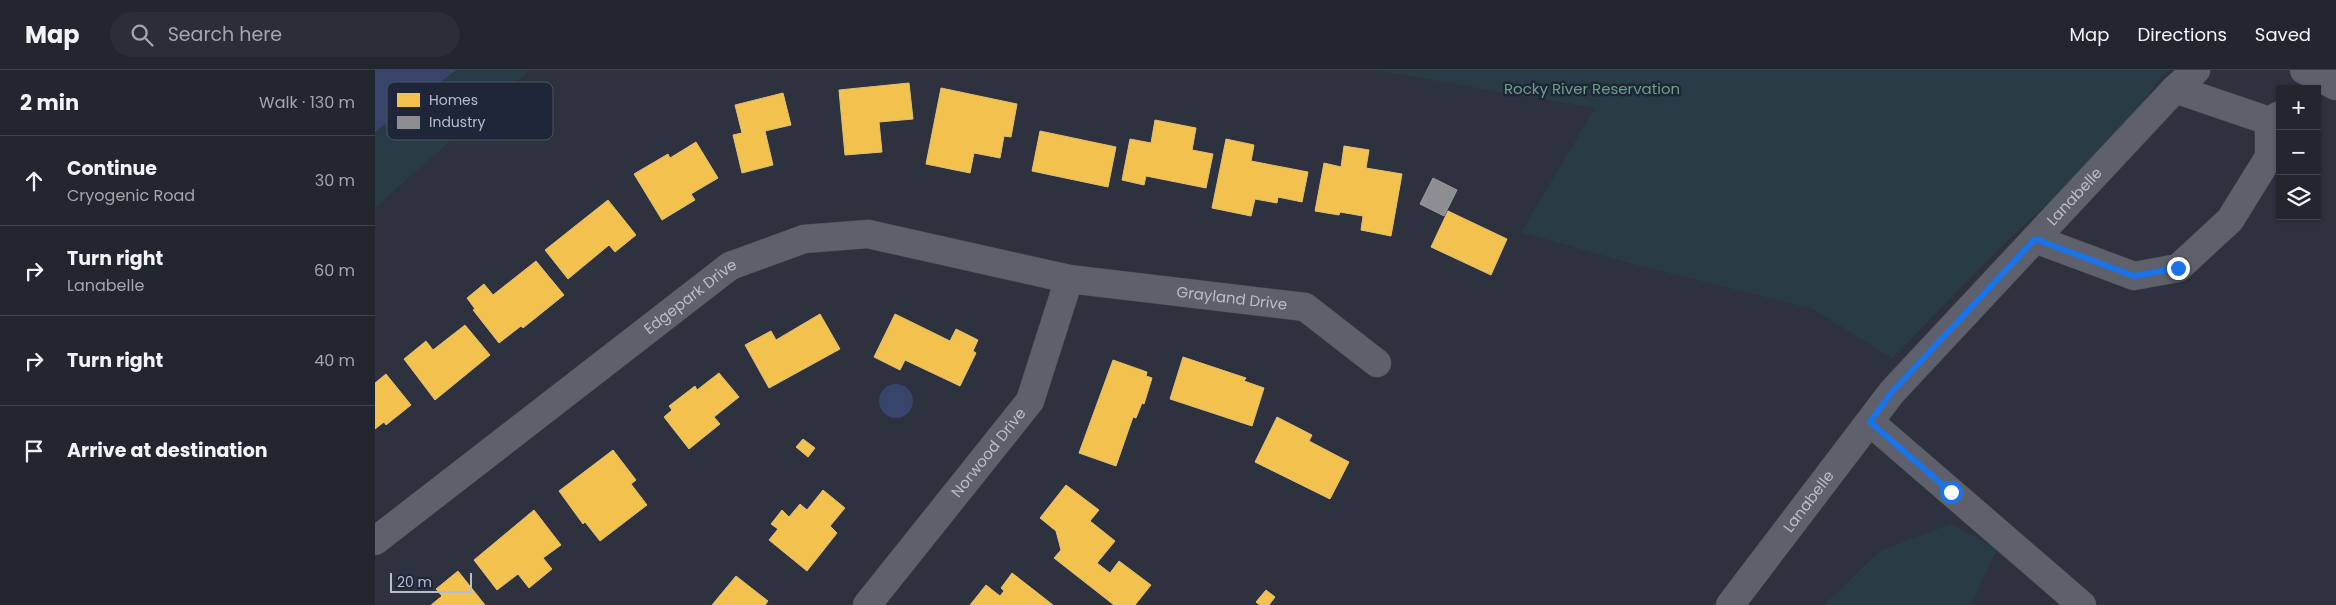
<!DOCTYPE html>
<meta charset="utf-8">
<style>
:root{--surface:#22262e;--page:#2a2e36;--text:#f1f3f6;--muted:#a2a5aa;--line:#3f434a}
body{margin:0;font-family:Poppins,sans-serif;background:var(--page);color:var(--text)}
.controls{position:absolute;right:15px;top:15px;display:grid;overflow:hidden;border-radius:0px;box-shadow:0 1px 4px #0004}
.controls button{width:45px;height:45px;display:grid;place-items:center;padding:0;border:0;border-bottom:1px solid var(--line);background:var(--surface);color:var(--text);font:25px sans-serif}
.scale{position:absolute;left:15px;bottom:12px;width:82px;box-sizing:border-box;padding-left:5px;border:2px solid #b8bdce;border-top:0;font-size:14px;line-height:18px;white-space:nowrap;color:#b8bdce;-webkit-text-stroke:4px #1f263a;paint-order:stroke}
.stop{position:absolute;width:15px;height:15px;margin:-11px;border:4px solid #1a73e8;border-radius:50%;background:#fff}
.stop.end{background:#1a73e8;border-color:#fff;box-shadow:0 1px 5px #0008}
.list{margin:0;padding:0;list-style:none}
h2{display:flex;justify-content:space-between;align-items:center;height:65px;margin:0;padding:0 20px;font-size:21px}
h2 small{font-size:16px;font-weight:400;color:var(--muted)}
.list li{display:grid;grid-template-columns:32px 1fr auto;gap:15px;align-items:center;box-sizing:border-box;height:90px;padding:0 20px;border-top:1px solid var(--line)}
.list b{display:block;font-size:19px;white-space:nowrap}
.list p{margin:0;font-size:16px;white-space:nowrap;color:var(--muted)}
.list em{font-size:16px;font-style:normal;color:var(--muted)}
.icon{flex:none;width:28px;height:28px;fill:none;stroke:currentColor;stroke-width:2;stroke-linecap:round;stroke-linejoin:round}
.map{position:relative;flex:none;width:1961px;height:535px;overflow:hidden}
header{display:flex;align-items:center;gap:30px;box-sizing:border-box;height:70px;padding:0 25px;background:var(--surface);border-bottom:1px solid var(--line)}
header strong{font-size:24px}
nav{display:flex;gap:28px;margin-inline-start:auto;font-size:18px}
.search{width:350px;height:45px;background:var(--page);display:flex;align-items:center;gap:12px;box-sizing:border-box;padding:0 18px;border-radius:28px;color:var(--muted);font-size:19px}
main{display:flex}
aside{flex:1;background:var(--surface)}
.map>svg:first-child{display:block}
.green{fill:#293c45}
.water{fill:#384469}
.homes{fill:#f2c14e;stroke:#e1c074}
.industry{fill:#8d8d92;stroke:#9a9ba4}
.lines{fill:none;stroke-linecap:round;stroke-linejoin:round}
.minor-casing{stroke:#4a4d57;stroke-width:29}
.minor{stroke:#5e616b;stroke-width:28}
.route{stroke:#1a73e8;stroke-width:6}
.labels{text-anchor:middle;stroke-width:5;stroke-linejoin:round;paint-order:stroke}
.park-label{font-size:15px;fill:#6ea082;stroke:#1f263a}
.street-label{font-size:15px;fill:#b8bdce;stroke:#1f263a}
.key{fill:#1f263a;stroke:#4d5366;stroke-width:1}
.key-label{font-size:14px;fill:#b8bdce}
</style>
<header>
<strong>Map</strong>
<div class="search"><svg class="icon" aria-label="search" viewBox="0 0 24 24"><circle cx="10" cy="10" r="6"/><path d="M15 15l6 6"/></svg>Search here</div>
<nav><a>Map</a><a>Directions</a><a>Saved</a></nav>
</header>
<main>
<aside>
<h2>2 min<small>Walk · 130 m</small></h2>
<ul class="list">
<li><svg class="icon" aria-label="ahead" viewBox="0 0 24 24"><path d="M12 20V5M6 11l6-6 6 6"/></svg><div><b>Continue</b><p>Cryogenic Road</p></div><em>30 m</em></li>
<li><svg class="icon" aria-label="right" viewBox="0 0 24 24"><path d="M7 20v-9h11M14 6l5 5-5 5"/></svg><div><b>Turn right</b><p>Lanabelle</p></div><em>60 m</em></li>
<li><svg class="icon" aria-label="right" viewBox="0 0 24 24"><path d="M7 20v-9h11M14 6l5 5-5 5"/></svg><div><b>Turn right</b></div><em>40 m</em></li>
<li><svg class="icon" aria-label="arrive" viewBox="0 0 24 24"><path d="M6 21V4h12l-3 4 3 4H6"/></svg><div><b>Arrive at destination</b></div></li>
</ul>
</aside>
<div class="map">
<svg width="1961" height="535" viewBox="0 0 1961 535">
<rect width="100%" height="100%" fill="#2d323e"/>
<g class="green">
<polygon points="0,0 155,0 0,138"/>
<polygon points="999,0 1794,0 1785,8 1739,73 1638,165 1517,288 1438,239 1258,194 1146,162 1220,38"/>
<polygon points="1576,454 1622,479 1596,535 1449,535 1505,481"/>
</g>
<g class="water">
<polygon points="0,0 81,0 0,62"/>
<circle cx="521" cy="331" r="17"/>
</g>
<g class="homes">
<polygon points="534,13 538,49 504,52 507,82 470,85 464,20"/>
<polygon points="566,18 642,34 636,67 629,66 625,88 599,83 595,103 551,94"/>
<polygon points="408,23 416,55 390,61 398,95 367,103 358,65 367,63 360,35"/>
<polygon points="780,50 821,58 817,80 838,84 831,118 771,106 769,115 747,110 755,69 776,73"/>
<polygon points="665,61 741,77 733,117 657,101"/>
<polygon points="851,69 879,75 876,91 933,102 927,132 903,127 902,133 880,129 876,146 837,138"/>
<polygon points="321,72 343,108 316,124 320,130 287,150 259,104 293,84 295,88"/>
<polygon points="969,76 994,80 991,98 1027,104 1016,166 986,160 988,146 965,142 964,145 940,141 949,93 966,97"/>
<polygon points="233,130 261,165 240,182 234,175 193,209 170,180"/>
<polygon points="1073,141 1132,169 1116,205 1056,177"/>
<polygon points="161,191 189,225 148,258 146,256 124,273 98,240 100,239 92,228 109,214 118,225"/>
<polygon points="445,244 465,279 394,318 370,275 396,261 401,270"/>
<polygon points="520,244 575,271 581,259 603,270 598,281 601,283 585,316 530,290 525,300 499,287"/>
<polygon points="90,255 115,285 60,330 29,289 51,271 58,280"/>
<polygon points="808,287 871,308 869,311 889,318 877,356 795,329"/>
<polygon points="738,290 772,302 771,306 777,308 769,334 767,333 761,348 758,347 741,396 704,383"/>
<polygon points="344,303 364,327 339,347 345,354 314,379 289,347 297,340 294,336 320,316 322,320"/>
<polygon points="11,304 36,335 11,355 9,352 0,359 0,313"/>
<polygon points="902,347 937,365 934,371 974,392 955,429 880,392"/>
<polygon points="428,369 440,378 433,387 421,377"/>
<polygon points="238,380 261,410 256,414 272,435 225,471 210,452 208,454 184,421"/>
<polygon points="691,415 724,440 715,451 740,471 722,493 735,503 744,491 776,515 760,535 739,535 679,488 686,480 681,461 665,448"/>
<polygon points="448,420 470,438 455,456 462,463 432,501 394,470 403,459 396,454 407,440 414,447 425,434 432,440"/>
<polygon points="159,440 186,475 168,488 177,499 154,518 143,504 122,520 99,490"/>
<polygon points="83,501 110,535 56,535 67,526 61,519"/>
<polygon points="637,503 678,535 595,535 611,515 625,526 629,521 626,518"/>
<polygon points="361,506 393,531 390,535 337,535"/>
<polygon points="891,520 900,527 894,535 885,535 881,532"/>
</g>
<polygon class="industry" points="1058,108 1082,120 1069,146 1045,134"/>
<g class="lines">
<defs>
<g id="minor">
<polyline points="1929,0 1961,16"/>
<polyline points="1800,19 1894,51 1905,45"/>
<polyline points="1660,169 1759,206 1803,198 1855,150 1894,87 1894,51"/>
<polyline points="1495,352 1707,535"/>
<path id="s1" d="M 0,471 L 355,196 L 429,169 L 493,164 L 694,209 L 930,237 L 1002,293"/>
<path id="s2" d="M 492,535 L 655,331 L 694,209"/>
<path id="s3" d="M 1355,535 L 1517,322 L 1800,19 L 1821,0"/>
</g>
</defs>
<use href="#minor" class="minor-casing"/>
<use href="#minor" class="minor"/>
</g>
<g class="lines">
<polyline class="route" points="1576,422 1495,352 1517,322 1660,169 1759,206 1803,198"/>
</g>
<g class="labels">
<g class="park-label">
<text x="1217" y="24">Rocky River Reservation</text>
</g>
<g class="street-label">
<text dy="5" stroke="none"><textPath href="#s3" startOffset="535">Lanabelle</textPath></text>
<text dy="5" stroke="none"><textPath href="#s1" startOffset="399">Edgepark Drive</textPath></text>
<text dy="5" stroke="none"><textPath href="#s1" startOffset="962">Grayland Drive</textPath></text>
<text dy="5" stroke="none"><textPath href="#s2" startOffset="195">Norwood Drive</textPath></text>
<text dy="5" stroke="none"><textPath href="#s3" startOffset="130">Lanabelle</textPath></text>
</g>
</g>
<rect x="12" y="12" width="166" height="58" rx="8" class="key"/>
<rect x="22" y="23" width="23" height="14" fill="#f2c14e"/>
<rect x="22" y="46" width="23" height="13" fill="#8d8d92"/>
<g class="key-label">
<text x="54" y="35">Homes</text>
<text x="54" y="57">Industry</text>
</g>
</svg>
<div class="controls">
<button>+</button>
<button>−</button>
<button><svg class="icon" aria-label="layers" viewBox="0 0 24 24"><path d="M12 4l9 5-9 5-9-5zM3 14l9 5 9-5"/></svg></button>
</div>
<div class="scale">20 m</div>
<div class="stop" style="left:1576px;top:422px"></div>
<div class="stop end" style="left:1803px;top:198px"></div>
</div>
</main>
